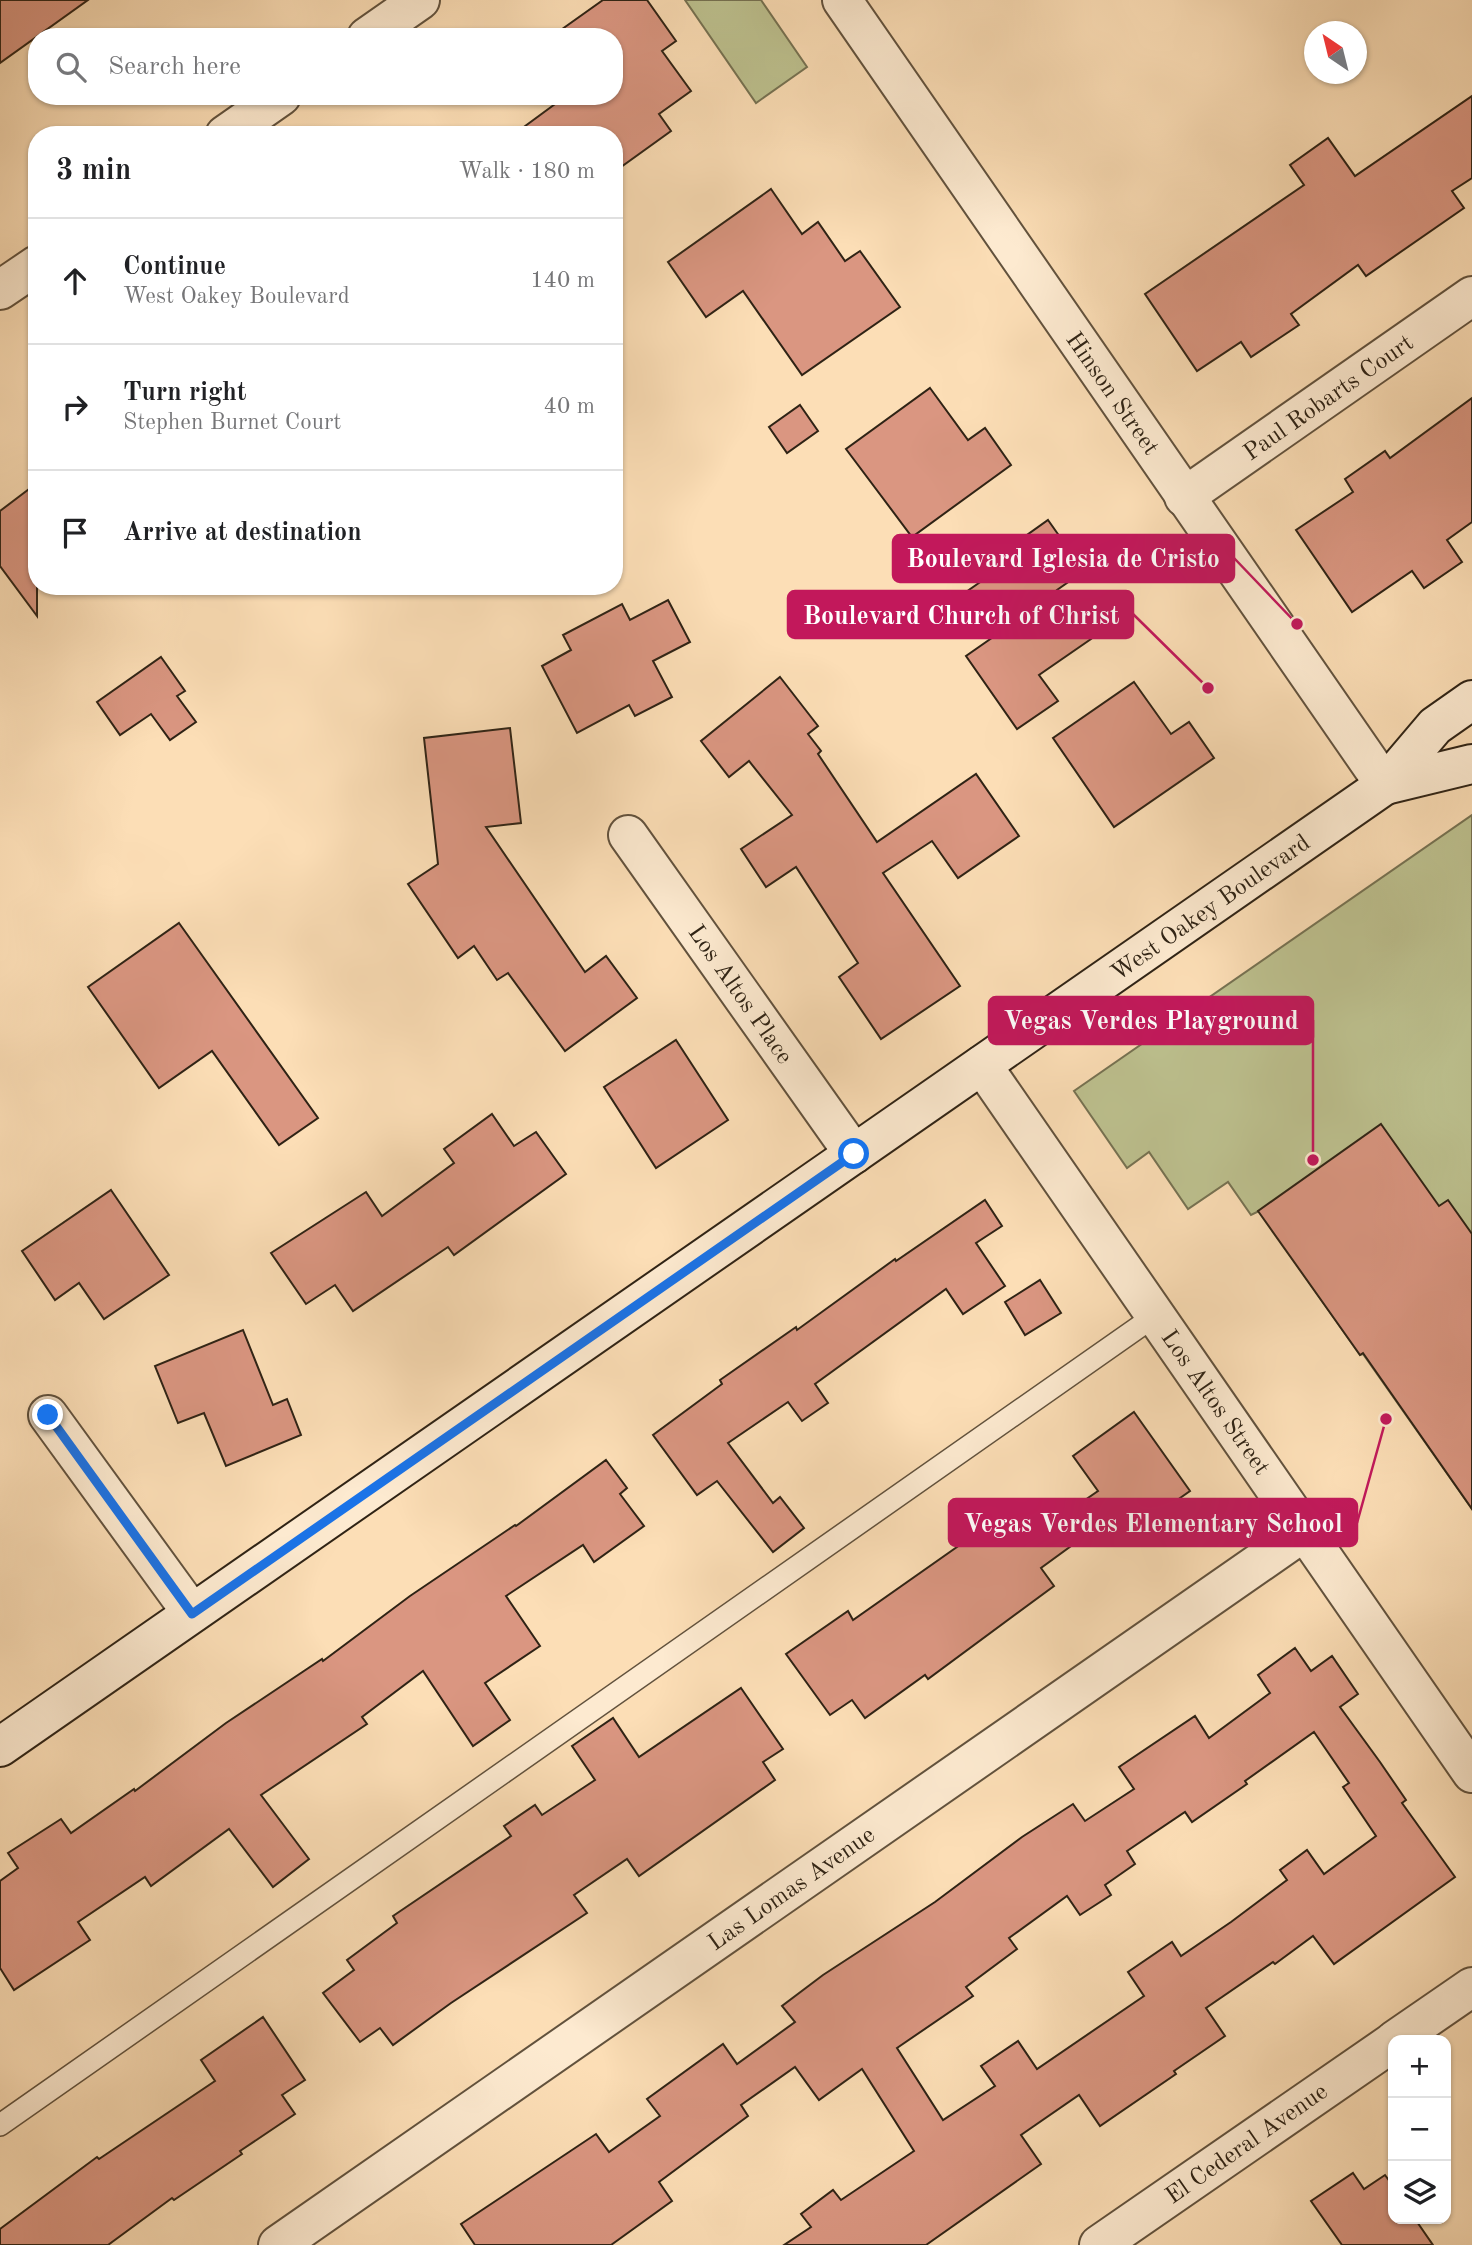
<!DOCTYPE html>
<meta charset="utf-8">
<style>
:root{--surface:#fff;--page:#f2f2f2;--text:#202124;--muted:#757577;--line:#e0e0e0}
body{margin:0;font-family:"Old Standard TT",serif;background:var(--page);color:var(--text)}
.controls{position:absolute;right:21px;bottom:21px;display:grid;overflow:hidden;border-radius:14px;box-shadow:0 2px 5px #0004}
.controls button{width:63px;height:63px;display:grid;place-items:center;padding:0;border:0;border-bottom:2px solid var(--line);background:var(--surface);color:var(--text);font:35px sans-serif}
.compass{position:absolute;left:1304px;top:21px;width:63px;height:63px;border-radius:50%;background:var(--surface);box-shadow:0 2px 5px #0004;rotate:325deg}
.stop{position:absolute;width:21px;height:21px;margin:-16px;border:5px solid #1a73e8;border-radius:50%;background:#fff}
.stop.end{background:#1a73e8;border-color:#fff;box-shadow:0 2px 7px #0008}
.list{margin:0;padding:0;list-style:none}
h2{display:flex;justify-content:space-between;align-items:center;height:91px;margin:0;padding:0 28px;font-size:30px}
h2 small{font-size:23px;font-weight:400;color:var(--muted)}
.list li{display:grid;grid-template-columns:46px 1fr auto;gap:21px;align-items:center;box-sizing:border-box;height:126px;padding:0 28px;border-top:2px solid var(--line)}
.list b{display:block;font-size:26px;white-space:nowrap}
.list p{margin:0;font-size:23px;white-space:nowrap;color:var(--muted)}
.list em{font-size:23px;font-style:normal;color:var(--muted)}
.icon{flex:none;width:38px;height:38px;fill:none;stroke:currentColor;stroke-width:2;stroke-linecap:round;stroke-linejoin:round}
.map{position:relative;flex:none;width:1472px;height:2245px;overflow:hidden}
.search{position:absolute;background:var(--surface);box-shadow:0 2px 5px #0004;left:28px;top:28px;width:595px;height:77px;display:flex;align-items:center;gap:18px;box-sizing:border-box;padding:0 24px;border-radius:28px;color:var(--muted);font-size:26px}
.panel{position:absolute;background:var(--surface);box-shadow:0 2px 5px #0004;left:28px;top:126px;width:595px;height:469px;border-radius:28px}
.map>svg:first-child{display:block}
.green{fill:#bdc18f;stroke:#767252;stroke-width:2}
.building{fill:#da9681;stroke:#2f2315;stroke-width:2;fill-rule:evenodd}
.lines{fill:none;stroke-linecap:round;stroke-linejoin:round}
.lane-casing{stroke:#62523d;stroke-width:24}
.street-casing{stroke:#62523d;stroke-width:42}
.secondary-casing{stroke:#2f2315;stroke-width:42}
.lane{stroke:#fdead0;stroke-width:21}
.street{stroke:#fdead0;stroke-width:38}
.secondary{stroke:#fdead0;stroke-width:38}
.route{stroke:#1a73e8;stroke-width:9}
.labels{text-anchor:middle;stroke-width:5;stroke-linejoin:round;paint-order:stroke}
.street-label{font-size:24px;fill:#2f2315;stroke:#fdead0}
.leader{fill:none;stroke:#c2185b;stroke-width:2.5}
.callout-dot{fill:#c2185b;stroke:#fdead0;stroke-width:2.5}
.callout{fill:#c2185b;stroke:#c2185b;stroke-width:2.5}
.callout-label{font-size:26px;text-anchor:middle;font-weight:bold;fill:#fff}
</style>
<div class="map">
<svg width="1472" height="2245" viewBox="0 0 1472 2245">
<rect width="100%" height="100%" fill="#fcdeb6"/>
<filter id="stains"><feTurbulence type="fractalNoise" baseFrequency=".00286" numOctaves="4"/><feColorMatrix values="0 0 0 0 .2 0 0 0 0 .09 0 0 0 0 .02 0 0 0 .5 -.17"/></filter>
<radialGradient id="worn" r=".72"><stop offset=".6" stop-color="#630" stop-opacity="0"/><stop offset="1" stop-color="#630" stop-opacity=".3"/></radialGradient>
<g class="green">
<polygon points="685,0 761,0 807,67 756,103"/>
<polygon points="1472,815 1472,1509 1363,1354 1360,1355 1259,1211 1251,1215 1228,1182 1188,1209 1149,1152 1127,1168 1074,1091"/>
</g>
<g class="building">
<polygon points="0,0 88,0 0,63"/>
<polygon points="603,0 647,0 676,41 662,51 691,91 659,114 671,131 614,172 614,135 513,135 566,96 614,96 614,37 551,37"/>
<polygon points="1472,96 1472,178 1452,191 1464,208 1366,276 1358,265 1291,314 1299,325 1251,357 1241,342 1197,371 1145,294 1304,185 1290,165 1328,138 1355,176"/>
<polygon points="771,189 802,234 818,222 845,261 860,251 900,307 802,375 743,291 706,317 668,262"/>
<polygon points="930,388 968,440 985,428 1011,465 912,537 846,449"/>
<polygon points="1472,398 1472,522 1447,540 1462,562 1424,588 1412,571 1352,612 1296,530 1353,492 1345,479 1385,451 1390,458"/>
<polygon points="800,405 818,431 787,453 769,427"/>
<polygon points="37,483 37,616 0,566 0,511"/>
<polygon points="1048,520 1084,571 1057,590 1091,639 1039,675 1058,701 1017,729 966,656 996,635 966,592 1016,557 1010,547"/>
<polygon points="668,600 690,642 653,661 672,697 635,716 629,705 577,733 542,666 571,650 563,635 622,604 630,620"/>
<polygon points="161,657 185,691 177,696 196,722 170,740 151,714 120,735 97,702"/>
<polygon points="780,677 818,726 808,734 821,751 818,754 877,842 976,774 1019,836 958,878 932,841 883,873 960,986 881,1039 839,977 858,963 796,867 766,887 741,849 792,815 749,761 729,777 701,741"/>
<polygon points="1134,682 1171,734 1189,722 1214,758 1114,827 1053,738"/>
<polygon points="510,728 521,823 486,827 585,972 606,956 637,998 565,1051 508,973 497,980 474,946 458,958 408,884 438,864 424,738"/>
<polygon points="179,923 318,1118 279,1145 212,1051 159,1088 88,987"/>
<polygon points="676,1040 728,1120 656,1168 604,1087"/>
<polygon points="492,1114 514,1146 536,1132 566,1174 454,1255 448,1247 353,1311 335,1285 306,1304 271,1253 366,1192 382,1216 454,1163 444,1149"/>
<polygon points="1381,1124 1439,1206 1448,1200 1472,1234 1472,1509 1363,1353 1360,1355 1258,1211"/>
<polygon points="111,1190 169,1275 104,1319 79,1283 55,1300 22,1251"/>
<polygon points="985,1200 1002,1226 976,1243 1005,1286 963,1314 946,1289 815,1384 828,1403 802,1421 788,1402 728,1443 773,1503 780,1497 804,1528 773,1552 717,1481 697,1495 653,1435 722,1384 720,1380 796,1327 797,1330 895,1259 896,1261"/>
<polygon points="1040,1280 1061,1313 1025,1335 1005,1302"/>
<polygon points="243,1330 273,1405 287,1399 301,1435 226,1466 204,1413 178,1423 155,1366"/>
<polygon points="1134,1412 1190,1491 1150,1519 1138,1501 1117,1516 1115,1514 1041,1568 1054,1586 928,1679 925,1675 865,1718 852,1700 830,1715 786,1654 848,1611 853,1620 964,1542 959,1535 991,1512 999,1524 1029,1502 1047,1526 1098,1491 1073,1456"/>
<polygon points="606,1460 627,1488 620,1494 644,1526 594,1562 583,1545 506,1596 540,1646 485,1683 510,1720 473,1746 423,1671 362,1717 367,1724 261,1795 309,1859 273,1887 229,1829 151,1886 145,1877 78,1922 90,1940 14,1990 0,1968 0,1881 18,1868 8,1853 61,1819 71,1833 134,1789 135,1791 226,1723 322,1659 323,1661 410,1596 515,1525 516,1526"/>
<path d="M 1295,1648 L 1311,1671 L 1332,1656 L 1358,1694 L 1340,1707 L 1380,1762 L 1406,1800 L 1402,1803 L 1455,1877 L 1334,1964 L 1313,1936 L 1275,1964 L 1273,1962 L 1206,2008 L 1225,2036 L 1174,2071 L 1176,2074 L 1100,2126 L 1079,2095 L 1021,2135 L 1041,2164 L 926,2245 L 784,2245 L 811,2227 L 801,2214 L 833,2190 L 841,2200 L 914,2151 L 862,2069 L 819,2100 L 795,2067 L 741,2105 L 748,2116 L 659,2182 L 672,2201 L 611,2245 L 475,2245 L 461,2224 L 596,2134 L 609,2152 L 660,2116 L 647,2099 L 723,2044 L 737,2064 L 795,2022 L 782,2006 L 823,1975 L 935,1902 L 1022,1837 L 1073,1804 L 1085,1821 L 1134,1789 L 1119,1767 L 1195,1716 L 1209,1738 L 1270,1693 L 1258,1675 ZM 1314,1732 L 1349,1783 L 1343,1787 L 1376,1836 L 1324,1874 L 1307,1850 L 1280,1870 L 1287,1880 L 1231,1922 L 1181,1956 L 1172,1942 L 1128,1972 L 1144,1996 L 1037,2069 L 1018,2041 L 981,2066 L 995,2086 L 943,2120 L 897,2048 L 973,1996 L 966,1987 L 1017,1949 L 1009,1938 L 1067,1896 L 1080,1915 L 1111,1895 L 1105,1885 L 1135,1864 L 1127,1851 L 1185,1812 L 1192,1822 L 1247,1784 L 1245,1781 Z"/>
<polygon points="741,1688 783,1749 763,1762 775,1780 639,1876 627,1859 574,1895 587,1913 451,2003 393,2045 380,2028 360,2042 323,1993 354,1970 347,1960 397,1923 393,1916 511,1836 504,1826 535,1805 542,1815 595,1780 572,1746 613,1718 639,1757"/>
<polygon points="263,2017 305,2080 282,2095 295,2114 240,2151 242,2154 174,2200 172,2198 108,2245 0,2245 0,2229 97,2157 99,2159 215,2081 201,2060"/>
<polygon points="1353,2173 1364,2189 1385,2175 1393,2186 1393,2219 1415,2219 1433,2245 1342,2245 1311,2201"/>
</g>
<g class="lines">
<defs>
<polyline id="lane" points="0,2125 1156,1315"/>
<g id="street">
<polyline points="842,0 1385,785"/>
<polyline points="367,37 420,0"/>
<polyline points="225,135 281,96"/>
<polyline points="0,290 37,265"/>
<polyline points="1184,497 1472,296"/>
<polyline points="628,835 854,1154"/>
<polyline points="982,1065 1472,1773"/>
<polyline points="48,1415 192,1613"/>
<polyline points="1395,2040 1472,1987"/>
<polyline points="278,2245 1305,1531"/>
<polyline points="1099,2245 1393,2042"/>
</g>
<g id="secondary">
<polyline points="1385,785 1472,764"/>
<polyline points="0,1747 1385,785 1435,726 1472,700"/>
</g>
</defs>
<use href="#lane" class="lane-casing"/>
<use href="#street" class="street-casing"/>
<use href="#secondary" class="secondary-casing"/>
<use href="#lane" class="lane"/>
<use href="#street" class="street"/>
<use href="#secondary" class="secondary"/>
</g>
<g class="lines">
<polyline class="route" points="48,1415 192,1614 854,1154"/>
</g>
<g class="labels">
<g class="street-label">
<text transform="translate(1113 393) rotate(55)" y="8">Hinson Street</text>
<text transform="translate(1328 397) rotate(-35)" y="8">Paul Robarts Court</text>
<text transform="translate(1210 907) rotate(-35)" y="8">West Oakey Boulevard</text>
<text transform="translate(741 994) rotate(55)" y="8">Los Altos Place</text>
<text transform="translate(1216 1402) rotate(55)" y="8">Los Altos Street</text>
<text transform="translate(791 1888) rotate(-35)" y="8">Las Lomas Avenue</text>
<text transform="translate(1246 2143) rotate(-35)" y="8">El Cederal Avenue</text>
</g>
</g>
<path class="leader" d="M1297 624L1234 558M1208 688L1133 614M1313 1160L1313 1020M1386 1419L1357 1523"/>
<g class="callout-dot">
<circle cx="1297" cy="624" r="7"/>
<circle cx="1208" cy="688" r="7"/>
<circle cx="1313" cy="1160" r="7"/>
<circle cx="1386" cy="1419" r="7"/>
</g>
<g class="callout">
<rect x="893" y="535" width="341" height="47" rx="7"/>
<rect x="788" y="591" width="345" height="47" rx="7"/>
<rect x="989" y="997" width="324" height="47" rx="7"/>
<rect x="949" y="1499" width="408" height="47" rx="7"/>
</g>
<g class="callout-label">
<text x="1063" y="567">Boulevard Iglesia de Cristo</text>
<text x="961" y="624">Boulevard Church of Christ</text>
<text x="1151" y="1029">Vegas Verdes Playground</text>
<text x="1153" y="1532">Vegas Verdes Elementary School</text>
</g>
<rect width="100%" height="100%" filter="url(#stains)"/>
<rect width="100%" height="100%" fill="url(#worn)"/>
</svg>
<div class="controls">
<button>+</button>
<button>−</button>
<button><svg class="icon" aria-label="layers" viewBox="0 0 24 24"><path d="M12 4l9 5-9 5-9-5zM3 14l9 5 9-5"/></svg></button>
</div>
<svg class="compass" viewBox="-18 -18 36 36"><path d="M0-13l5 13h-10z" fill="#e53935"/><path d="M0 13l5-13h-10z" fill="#757577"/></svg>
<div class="stop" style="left:854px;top:1154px"></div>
<div class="stop end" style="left:48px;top:1415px"></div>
<div class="search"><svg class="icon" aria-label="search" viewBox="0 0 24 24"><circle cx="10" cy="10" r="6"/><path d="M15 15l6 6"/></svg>Search here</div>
<section class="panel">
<h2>3 min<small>Walk · 180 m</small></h2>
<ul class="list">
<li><svg class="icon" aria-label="ahead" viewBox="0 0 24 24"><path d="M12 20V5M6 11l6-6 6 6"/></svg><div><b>Continue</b><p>West Oakey Boulevard</p></div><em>140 m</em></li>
<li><svg class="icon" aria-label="right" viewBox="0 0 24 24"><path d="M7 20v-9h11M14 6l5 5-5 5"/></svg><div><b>Turn right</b><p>Stephen Burnet Court</p></div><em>40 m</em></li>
<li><svg class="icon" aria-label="arrive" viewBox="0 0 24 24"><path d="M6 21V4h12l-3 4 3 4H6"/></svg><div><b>Arrive at destination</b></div></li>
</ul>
</section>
</div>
